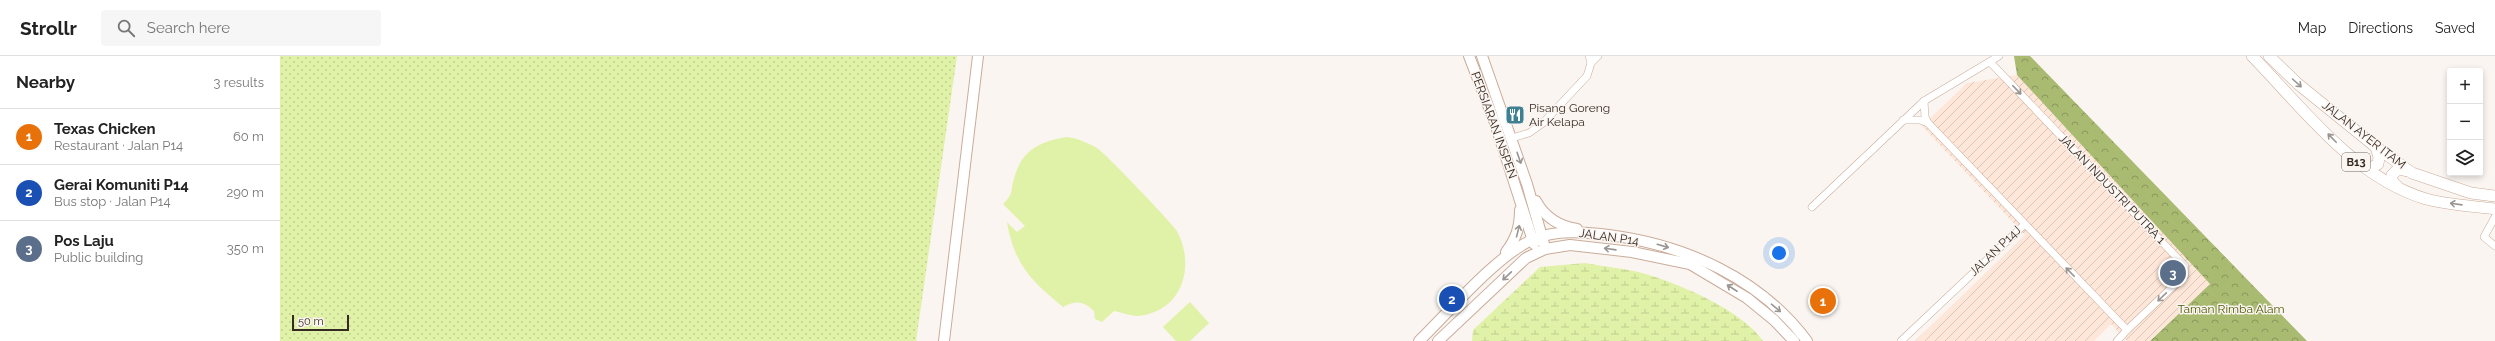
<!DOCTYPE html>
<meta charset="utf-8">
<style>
:root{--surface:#fff;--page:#f6f6f6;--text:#222;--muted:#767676;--line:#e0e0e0;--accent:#0f766e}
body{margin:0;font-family:Raleway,sans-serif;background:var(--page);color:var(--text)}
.controls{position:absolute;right:12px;top:12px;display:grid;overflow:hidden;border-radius:4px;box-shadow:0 2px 6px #0003}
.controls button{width:36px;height:36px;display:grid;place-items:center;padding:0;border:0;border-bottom:1px solid var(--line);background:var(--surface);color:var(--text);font:20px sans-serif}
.scale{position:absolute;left:12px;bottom:10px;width:57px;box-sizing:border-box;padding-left:4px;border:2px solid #362b23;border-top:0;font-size:11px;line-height:14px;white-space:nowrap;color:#362b23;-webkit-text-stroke:3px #fbf5f1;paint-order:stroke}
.you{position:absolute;left:1499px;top:197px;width:14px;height:14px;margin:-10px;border:3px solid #fff;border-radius:50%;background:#1a73e8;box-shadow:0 0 0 6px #1a73e833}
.badge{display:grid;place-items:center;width:26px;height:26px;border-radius:50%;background:var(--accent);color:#fff;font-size:13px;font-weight:700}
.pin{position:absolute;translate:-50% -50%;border:2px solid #fff;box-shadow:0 1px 4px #0006}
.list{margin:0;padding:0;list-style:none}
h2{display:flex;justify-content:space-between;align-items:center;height:52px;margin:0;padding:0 16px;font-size:17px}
h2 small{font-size:13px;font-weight:400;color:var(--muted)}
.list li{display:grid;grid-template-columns:26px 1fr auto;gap:12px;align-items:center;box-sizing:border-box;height:56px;padding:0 16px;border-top:1px solid var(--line)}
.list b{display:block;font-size:15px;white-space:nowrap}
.list p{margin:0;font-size:13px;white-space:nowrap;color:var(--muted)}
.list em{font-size:13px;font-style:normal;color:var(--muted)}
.icon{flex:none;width:22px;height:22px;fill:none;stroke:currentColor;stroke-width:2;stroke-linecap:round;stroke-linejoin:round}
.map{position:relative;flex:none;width:2215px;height:285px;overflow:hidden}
header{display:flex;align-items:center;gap:24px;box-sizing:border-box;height:56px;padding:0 20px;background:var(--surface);border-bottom:1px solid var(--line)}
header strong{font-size:19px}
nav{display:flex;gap:22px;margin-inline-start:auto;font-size:14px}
.search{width:280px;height:36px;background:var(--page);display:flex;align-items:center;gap:10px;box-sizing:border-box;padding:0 14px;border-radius:4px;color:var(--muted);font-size:15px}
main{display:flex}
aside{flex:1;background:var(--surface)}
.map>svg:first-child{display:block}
.industrial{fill:url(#industrial-furrows)}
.grass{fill:url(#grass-dots)}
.forest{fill:url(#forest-crowns)}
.wetland{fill:url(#wetland-marsh)}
.garden{fill:#e0f1a8}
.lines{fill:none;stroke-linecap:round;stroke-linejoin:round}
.street-casing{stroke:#caac9a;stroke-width:8}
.secondary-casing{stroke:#caac9a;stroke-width:12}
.primary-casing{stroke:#caac9a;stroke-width:12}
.street{stroke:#fff;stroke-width:7}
.secondary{stroke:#fff;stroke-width:10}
.primary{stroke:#fff;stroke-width:11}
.oneway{stroke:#9a9591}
.labels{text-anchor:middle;stroke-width:3;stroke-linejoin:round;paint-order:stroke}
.shield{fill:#fbf5f1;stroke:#716861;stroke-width:1}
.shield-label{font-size:11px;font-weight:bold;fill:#362b23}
.poi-label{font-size:12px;fill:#362b23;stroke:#fbf5f1;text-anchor:start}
.street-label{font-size:12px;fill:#362b23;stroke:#fbf5f1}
.park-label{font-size:12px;fill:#4d5b04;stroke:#fbf5f1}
</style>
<header>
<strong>Strollr</strong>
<div class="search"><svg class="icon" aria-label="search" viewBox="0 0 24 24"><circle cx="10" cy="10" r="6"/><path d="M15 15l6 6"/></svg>Search here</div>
<nav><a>Map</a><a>Directions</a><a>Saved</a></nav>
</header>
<main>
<aside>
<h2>Nearby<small>3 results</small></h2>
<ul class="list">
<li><span class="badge" style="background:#e8710a">1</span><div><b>Texas Chicken</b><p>Restaurant · Jalan P14</p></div><em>60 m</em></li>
<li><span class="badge" style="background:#1a4fb4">2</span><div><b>Gerai Komuniti P14</b><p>Bus stop · Jalan P14</p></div><em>290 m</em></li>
<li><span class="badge" style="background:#5c6f8a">3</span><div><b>Pos Laju</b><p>Public building</p></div><em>350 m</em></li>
</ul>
</aside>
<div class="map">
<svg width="2215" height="285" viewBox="0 0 2215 285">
<defs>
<pattern id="industrial-furrows" width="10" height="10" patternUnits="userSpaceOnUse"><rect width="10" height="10" fill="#fee6d8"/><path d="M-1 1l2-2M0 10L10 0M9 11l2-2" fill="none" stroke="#dac5b9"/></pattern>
<pattern id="grass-dots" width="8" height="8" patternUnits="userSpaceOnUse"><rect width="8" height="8" fill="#e0f1a8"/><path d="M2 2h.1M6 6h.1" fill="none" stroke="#c1cf90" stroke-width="1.8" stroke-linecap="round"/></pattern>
<pattern id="forest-crowns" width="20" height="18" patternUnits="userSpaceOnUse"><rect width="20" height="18" fill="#a9ba71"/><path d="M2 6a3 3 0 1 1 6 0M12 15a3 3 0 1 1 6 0" fill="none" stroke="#8a975c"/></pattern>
<pattern id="wetland-marsh" width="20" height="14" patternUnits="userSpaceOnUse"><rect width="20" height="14" fill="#e0f1a8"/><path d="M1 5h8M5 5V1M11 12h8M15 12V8" fill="none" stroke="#c1cf90"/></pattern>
</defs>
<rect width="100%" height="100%" fill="#fbf5f1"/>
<polygon class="industrial" points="1737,19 1930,228 1869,285 1847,285 1831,268 1814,285 1635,285 1745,179 1642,70 1687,27"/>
<polygon class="grass" points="0,0 677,0 636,285 0,285"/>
<polygon class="forest" points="1734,0 1750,0 2027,285 1870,285 1930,228 1737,19"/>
<path class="wetland" d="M 1305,207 C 1324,211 1344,212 1362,217 C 1398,227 1462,254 1483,285 L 1192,285 L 1193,274 L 1260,211 Z"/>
<g class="garden">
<path d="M 786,81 C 797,82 806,86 817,92 C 825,97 892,167 897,175 C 916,211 902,256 858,260 C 850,260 841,256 834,255 L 822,266 L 815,263 L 814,255 C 803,245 796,244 783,251 C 751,225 734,208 727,166 L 737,176 L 745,170 L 723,148 C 734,137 730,136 734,123 C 741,95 758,86 786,81 Z"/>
<polygon points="910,246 929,267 910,285 896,285 883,271"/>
</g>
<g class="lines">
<defs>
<g id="street">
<polyline points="1311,7 1318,0"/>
<polyline points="1644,45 1645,61 1648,67 1847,274 1905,219 1905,210 1710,6"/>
<polyline points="1623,64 1640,64 1648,67"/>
<polyline points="1232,82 1249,77 1263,67 1307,20 1311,7 1309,0"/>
<polyline points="1532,151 1644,45 1719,0"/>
<polyline points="2215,161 2204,181 2215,190"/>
<polyline points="1621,285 1744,169"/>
<polyline points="1837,285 1847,274"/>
</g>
<g id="secondary">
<polyline points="1189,0 1215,67 1254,188"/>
<polyline points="1202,0 1247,128 1264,188"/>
<path d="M 1256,145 C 1265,162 1279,170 1297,173"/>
<path d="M 1226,196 C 1236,183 1240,171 1240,154"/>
<polyline points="664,285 698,0"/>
<path d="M 1139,285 C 1168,257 1217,199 1252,184 C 1276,173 1304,176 1329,179 C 1405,189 1480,222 1527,285"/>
<polyline points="1158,285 1246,202 1265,193 1290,189 1352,196 1410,208 1467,242 1494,264 1514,285"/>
</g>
<g id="primary">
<path d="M 1972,0 C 2023,52 2073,121 2146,143 C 2168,149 2193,150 2215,153"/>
<polyline points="1989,0 2018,28 2096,91 2132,117 2191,137 2215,140"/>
<polyline points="2083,109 2091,112 2098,108 2099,101 2096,91"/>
<polyline points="2118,131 2111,124 2112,119 2118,113 2129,115"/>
</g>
</defs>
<use href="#street" class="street-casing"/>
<use href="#secondary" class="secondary-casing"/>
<use href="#primary" class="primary-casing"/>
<use href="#street" class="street"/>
<use href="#secondary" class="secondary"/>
<use href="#primary" class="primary"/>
</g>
<defs><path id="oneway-shaft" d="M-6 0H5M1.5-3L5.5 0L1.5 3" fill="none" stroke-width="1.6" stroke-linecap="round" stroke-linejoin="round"/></defs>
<g class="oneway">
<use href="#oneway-shaft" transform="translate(2017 27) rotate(42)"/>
<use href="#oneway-shaft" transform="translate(1737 34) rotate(46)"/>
<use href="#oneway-shaft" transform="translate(2052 82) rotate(-134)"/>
<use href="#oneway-shaft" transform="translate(1239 102) rotate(71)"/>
<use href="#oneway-shaft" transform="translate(2176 148) rotate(-172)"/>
<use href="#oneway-shaft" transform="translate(1238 175) rotate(-76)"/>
<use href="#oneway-shaft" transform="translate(1383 190) rotate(16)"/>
<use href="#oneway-shaft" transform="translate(1330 193) rotate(-172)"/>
<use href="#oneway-shaft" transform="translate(1790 216) rotate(-134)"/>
<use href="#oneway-shaft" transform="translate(1227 220) rotate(137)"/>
<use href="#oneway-shaft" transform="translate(1452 232) rotate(-147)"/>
<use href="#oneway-shaft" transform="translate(1882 241) rotate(136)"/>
<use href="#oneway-shaft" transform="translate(1496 252) rotate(40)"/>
</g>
<defs>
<symbol id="restaurant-square" viewBox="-11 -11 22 22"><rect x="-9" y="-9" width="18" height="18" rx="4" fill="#3e7f92" stroke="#fbf5f1"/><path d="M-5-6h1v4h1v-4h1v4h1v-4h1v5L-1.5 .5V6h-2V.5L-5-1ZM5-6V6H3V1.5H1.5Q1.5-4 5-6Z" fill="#fff"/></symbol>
</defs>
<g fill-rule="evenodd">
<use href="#restaurant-square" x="1224" y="48" width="22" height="22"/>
</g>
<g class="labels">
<rect class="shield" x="2062" y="97" width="28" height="18" rx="3"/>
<g class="shield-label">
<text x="2076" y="110">B13</text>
</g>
<g class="poi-label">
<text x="1249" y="56">Pisang Goreng<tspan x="1249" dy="14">Air Kelapa</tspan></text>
</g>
<g class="street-label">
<text transform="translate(1214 69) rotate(70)" y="4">PERSIARAN INSPEN</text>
<text transform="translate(2084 79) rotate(38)" y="4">JALAN AYER ITAM</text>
<text transform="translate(1832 133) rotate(46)" y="4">JALAN INDUSTRI PUTRA 1</text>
<text transform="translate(1329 181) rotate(8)" y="4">JALAN P14</text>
<text transform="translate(1715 195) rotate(-44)" y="4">JALAN P14J</text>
</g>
<g class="park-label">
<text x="1951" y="257">Taman Rimba Alam</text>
</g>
</g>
</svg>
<div class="controls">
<button>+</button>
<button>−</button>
<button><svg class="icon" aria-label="layers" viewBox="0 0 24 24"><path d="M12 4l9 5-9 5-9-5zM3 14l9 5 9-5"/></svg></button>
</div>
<div class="scale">50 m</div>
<div class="you"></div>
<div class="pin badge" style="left:1543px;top:245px;background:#e8710a">1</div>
<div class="pin badge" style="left:1172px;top:243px;background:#1a4fb4">2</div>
<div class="pin badge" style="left:1893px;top:217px;background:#5c6f8a">3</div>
</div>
</main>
